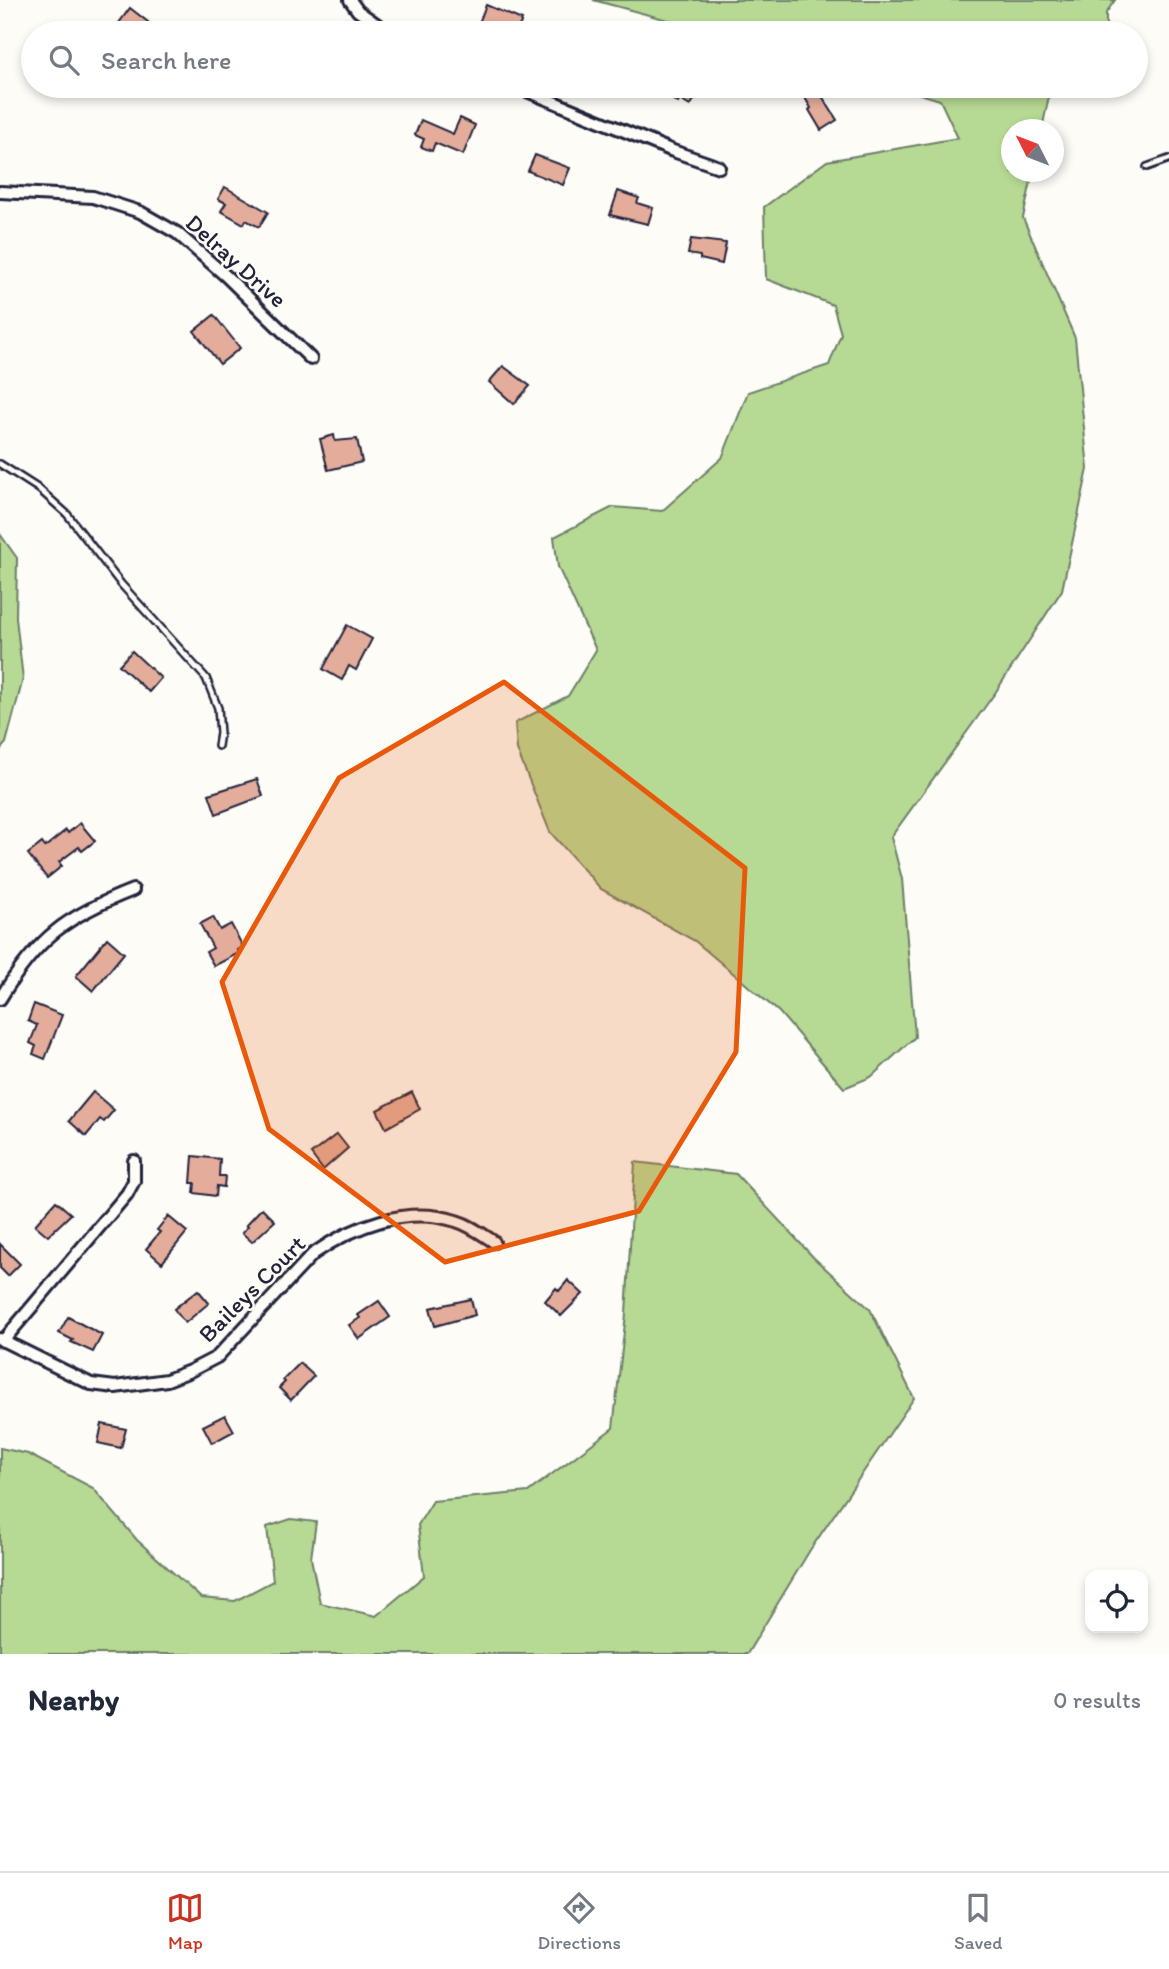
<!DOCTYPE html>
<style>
:root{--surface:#fff;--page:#f2f2f3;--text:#1f2937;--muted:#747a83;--line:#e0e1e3;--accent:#c8321e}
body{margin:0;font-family:Itim,sans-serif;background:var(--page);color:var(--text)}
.controls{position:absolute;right:21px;bottom:21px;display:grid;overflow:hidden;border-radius:14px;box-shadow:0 4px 10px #0003}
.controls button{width:63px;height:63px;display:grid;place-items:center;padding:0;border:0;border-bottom:2px solid var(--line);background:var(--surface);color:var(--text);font:35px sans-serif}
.compass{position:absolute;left:1001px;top:119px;width:63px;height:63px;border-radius:50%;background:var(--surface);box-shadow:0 4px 10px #0003;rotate:312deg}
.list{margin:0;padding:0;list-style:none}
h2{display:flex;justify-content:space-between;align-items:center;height:91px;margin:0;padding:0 28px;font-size:30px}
h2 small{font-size:23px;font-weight:400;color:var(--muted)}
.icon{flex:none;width:38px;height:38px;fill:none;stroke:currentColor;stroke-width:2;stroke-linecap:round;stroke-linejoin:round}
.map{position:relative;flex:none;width:1169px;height:1654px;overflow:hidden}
.search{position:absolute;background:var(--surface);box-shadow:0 4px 10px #0003;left:21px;right:21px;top:21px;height:77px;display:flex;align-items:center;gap:18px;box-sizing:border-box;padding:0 24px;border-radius:38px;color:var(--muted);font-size:26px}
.sheet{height:217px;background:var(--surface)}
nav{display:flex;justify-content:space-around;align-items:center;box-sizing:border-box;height:98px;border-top:2px solid var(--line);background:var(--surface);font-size:19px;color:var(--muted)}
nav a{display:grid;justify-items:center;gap:4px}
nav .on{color:var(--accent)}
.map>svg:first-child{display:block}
.green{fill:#b6d993;stroke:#6c7e67;stroke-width:2}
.building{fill:#e3ac9b;stroke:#22223b;stroke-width:2}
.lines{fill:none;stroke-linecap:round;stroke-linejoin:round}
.lane-casing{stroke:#22223b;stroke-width:10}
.street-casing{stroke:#22223b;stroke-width:16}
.lane{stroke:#fdfcf7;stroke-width:5}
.street{stroke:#fdfcf7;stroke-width:10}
.marked{fill:#e8590c;fill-opacity:0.2;stroke:#e8590c;stroke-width:5;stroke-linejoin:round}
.labels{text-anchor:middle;stroke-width:5;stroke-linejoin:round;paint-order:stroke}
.street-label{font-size:24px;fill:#22223b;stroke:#fdfcf7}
</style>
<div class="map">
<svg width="1169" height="1654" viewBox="0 0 1169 1654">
<rect width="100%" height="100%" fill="#fdfcf7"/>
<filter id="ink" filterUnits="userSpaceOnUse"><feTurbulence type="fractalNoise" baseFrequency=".0143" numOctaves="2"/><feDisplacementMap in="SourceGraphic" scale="14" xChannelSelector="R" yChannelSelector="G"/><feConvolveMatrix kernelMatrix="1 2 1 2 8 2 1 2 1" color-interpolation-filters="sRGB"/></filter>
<g filter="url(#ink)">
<g class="green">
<polygon points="593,0 1115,0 1106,13 1106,33 716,33"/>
<polygon points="894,86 1058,86 1050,91 1042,129 1012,130 1012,172 1033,172 1023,218 1075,338 1088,469 1062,590 995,693 891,837 902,879 915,1037 871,1077 844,1088 779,1012 695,941 601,889 550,832 517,750 515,723 568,696 596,650 558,567 554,537 613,507 662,511 722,458 748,392 829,365 841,334 833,305 766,279 764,207 827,161 958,138 940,100"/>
<polygon points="0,534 17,558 16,618 23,679 6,743 0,750"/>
<polygon points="635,1162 736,1174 814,1258 870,1309 914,1398 810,1550 747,1654 0,1654 0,1448 28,1454 93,1488 137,1540 201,1598 235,1601 273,1581 267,1527 291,1519 316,1522 311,1558 320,1603 376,1616 424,1576 418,1525 433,1501 528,1492 613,1428 626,1314"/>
</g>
<g class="building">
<polygon points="486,5 522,20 516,33 501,29 500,32 479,23"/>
<polygon points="130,8 148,22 141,33 124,33 116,27"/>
<polygon points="650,86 685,86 698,94 690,106 680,100 678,103"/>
<polygon points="817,88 837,120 821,130 809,110 811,108 804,96"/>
<polygon points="460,118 475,125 463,155 435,143 432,151 421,147 424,139 415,135 421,120 453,134"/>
<polygon points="535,155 570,168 563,185 528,171"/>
<polygon points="225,187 268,212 259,227 246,220 244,224 221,211 226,203 218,199"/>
<polygon points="618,191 639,198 637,203 653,208 648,224 610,215"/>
<polygon points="691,239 726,243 722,264 700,259 700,256 688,254"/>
<polygon points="214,315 240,348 220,364 194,331"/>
<polygon points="503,366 530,386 514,404 489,382"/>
<polygon points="334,435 335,441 357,439 362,462 328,470 320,439"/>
<polygon points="347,625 372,639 356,670 349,666 342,680 323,669"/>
<polygon points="132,651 161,678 149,692 119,665"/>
<polygon points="257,779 263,796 216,814 209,794"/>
<polygon points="80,823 95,841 82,851 79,847 59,862 62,866 47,878 28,854 42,843 45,847 66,830 68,833"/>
<polygon points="213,917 220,930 231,924 243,947 238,950 239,953 214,966 206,952 213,948 200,924"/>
<polygon points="107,938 124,953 93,991 76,976"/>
<polygon points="34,1004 62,1015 45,1059 33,1054 36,1046 30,1043 37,1025 28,1021"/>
<polygon points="93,1092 114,1110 104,1122 100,1119 86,1136 69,1121"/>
<polygon points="412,1092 420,1109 386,1128 377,1110"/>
<polygon points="337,1134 348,1148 323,1170 311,1154"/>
<polygon points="193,1156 220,1159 219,1176 225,1176 224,1187 217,1186 216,1196 194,1193 195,1183 191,1183"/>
<polygon points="56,1201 71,1214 48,1236 35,1225"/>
<polygon points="262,1208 275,1221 252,1242 242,1233 248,1226 246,1225"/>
<polygon points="168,1216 187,1232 162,1263 146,1249 160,1232 157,1230"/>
<polygon points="0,1244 20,1264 8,1276 0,1268"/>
<polygon points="568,1280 583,1294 561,1316 545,1301 556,1288 559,1291"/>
<polygon points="198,1290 209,1303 185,1323 174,1309"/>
<polygon points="471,1299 475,1315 435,1326 430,1308"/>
<polygon points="379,1301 390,1317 359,1339 349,1325 360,1318 358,1315"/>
<polygon points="68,1317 102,1335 93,1352 71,1342 73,1340 59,1333"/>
<polygon points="300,1363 314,1376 291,1400 279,1388 285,1382 283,1380"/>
<polygon points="225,1415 234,1431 212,1443 203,1426"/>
<polygon points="102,1424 126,1429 121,1448 98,1443"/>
</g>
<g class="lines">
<defs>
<g id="lane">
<polyline points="1147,167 1169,159"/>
<polyline points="0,464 39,489 67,514 121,584 206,678 218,708 220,733 218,746"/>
</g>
<g id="street">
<polyline points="350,0 358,11 389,33"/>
<polyline points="515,86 673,151 719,167"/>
<polyline points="0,192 93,197 140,212 177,233 226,276 311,359"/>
<path d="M 0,999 C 37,938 66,916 133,890"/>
<path d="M 0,1339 L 91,1384 L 115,1387 L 167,1380 L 190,1371 L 217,1357 L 313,1254 C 353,1226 407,1205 456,1221 C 470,1225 482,1234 494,1242"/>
<polyline points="3,1341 127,1194 134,1181 134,1161"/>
</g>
</defs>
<use href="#lane" class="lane-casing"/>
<use href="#street" class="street-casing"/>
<use href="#lane" class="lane"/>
<use href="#street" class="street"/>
</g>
</g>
<path class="marked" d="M 504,682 L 745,868 L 736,1052 L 639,1211 L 445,1262 L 269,1129 L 222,982 L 339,778 Z"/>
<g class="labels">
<g class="street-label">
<text transform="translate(236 261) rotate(42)" y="8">Delray Drive</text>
<text transform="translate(252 1289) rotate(-45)" y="8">Baileys Court</text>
</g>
</g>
</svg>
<div class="controls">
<button><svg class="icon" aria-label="locate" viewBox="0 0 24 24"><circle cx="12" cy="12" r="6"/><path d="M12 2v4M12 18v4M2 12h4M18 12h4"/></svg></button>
</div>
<svg class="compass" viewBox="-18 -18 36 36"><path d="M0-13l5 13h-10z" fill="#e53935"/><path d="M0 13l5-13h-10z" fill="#747a83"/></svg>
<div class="search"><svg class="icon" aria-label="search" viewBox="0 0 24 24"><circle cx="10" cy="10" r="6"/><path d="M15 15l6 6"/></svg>Search here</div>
</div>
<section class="sheet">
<h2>Nearby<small>0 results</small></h2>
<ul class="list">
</ul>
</section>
<nav>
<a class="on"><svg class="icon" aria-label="map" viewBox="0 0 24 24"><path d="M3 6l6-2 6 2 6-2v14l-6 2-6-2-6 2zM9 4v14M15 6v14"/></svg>Map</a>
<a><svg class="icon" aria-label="directions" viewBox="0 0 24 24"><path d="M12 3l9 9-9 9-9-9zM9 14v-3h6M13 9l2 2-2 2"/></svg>Directions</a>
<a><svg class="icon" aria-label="saved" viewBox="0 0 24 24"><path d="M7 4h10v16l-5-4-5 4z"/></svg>Saved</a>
</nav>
